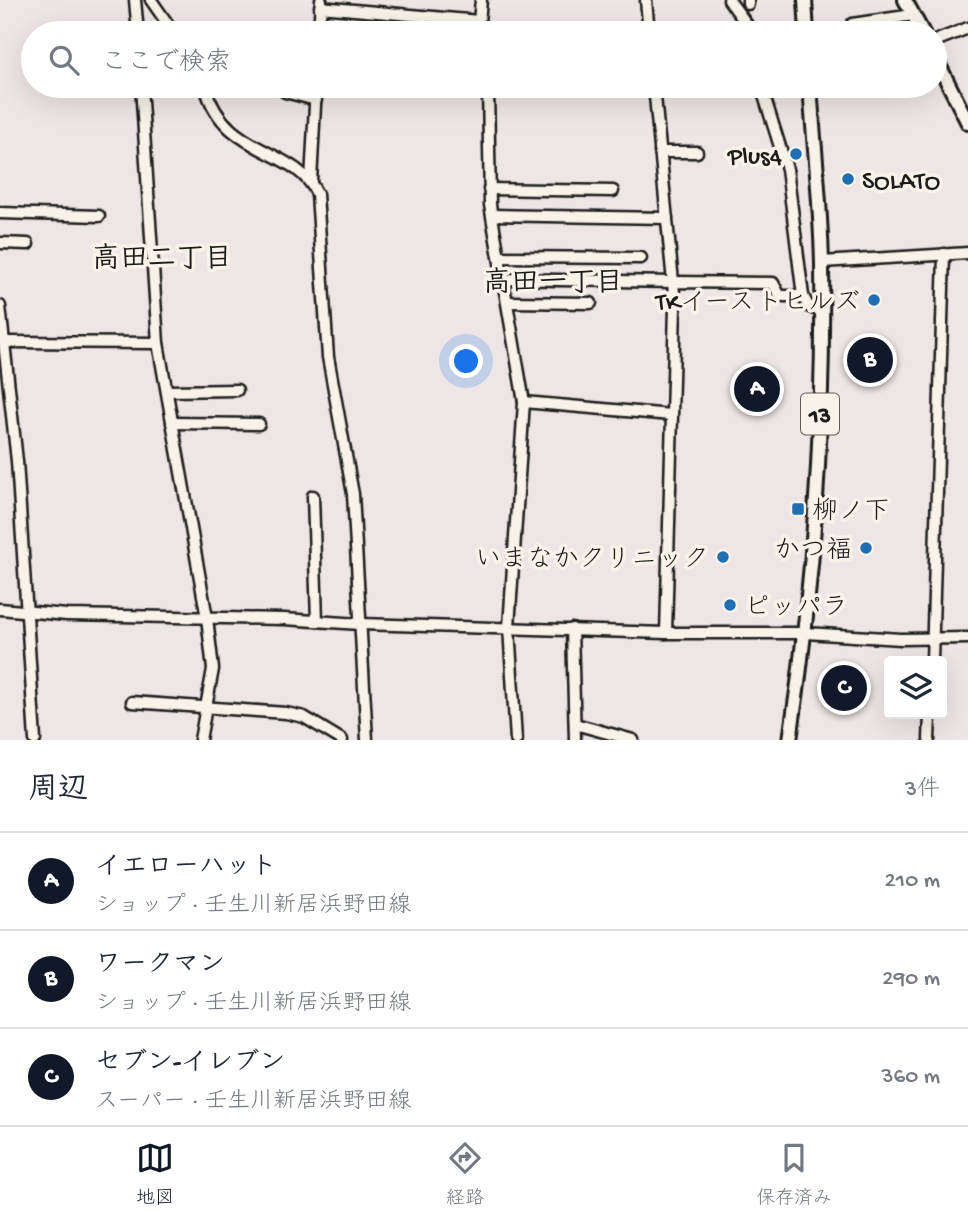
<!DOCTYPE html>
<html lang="ja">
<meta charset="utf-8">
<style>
:root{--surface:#fff;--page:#f2f2f3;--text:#1f2937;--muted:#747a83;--line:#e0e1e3;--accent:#111827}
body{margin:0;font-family:"Gochi Hand","Klee One",sans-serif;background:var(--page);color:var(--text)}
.controls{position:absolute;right:21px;bottom:21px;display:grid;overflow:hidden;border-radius:7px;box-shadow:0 7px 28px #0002}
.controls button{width:63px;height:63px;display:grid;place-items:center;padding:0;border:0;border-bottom:2px solid var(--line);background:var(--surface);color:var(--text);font:35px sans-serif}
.you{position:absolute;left:467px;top:362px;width:24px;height:24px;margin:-18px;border:5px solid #fff;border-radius:50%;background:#1a73e8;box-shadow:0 0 0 10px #1a73e833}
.badge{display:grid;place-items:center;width:46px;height:46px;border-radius:50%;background:var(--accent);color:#fff;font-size:23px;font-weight:700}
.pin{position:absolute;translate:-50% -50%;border:4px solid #fff;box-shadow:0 2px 7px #0006}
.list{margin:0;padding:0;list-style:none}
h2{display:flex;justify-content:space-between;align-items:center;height:91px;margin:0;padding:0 28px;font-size:30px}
h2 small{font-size:23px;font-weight:400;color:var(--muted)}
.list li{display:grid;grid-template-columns:46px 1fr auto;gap:21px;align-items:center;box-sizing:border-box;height:98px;padding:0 28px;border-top:2px solid var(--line)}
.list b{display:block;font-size:26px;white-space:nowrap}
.list p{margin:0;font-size:23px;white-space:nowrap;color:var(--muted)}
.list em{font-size:23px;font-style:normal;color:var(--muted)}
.icon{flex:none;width:38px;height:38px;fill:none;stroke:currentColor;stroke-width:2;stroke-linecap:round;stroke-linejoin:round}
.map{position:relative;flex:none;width:968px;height:740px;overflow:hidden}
.search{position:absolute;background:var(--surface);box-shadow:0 7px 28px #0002;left:21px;right:21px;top:21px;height:77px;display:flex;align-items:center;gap:18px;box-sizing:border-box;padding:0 24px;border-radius:38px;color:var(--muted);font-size:26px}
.sheet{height:385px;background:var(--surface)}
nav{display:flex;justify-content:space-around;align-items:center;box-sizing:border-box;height:98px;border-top:2px solid var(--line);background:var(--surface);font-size:19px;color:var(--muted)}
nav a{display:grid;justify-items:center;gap:4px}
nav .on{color:var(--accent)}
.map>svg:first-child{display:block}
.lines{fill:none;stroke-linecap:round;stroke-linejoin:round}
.minor-casing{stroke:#1c1c1c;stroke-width:15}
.major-casing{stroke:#1c1c1c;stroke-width:18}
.minor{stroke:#f7f3e8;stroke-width:10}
.major{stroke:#f7f3e8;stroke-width:12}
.poi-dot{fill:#1f6fb2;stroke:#f7f3e8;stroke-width:2.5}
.labels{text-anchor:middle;stroke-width:7;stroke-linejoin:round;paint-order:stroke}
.shield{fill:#f7f3e8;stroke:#5e5c59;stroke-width:2}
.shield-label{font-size:24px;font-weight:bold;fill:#1c1c1c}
.poi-label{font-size:26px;fill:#1c1c1c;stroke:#f7f3e8;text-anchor:end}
.neighbourhood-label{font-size:28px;font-weight:bold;fill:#1c1c1c;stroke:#f7f3e8}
</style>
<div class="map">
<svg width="968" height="740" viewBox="0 0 968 740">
<rect width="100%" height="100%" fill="#eee6e6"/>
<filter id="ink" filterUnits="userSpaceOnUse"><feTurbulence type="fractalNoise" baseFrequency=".0143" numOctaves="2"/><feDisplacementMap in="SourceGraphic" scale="14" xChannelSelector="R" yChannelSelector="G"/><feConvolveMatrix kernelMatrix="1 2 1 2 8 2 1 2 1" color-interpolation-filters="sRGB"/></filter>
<g filter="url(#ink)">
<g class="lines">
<defs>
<g id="minor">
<polyline points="135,0 138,33"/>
<polyline points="151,0 174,33"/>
<polyline points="646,0 649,33"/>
<polyline points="729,0 753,33"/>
<polyline points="748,0 748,4"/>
<polyline points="320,7 479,21"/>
<polyline points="852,24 913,15"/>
<polyline points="319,33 321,0"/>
<polyline points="478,33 481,0"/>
<polyline points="935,41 968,28"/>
<polyline points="141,86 158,343 207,618 213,669 200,740"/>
<path d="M 205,86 C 224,157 295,146 317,194 L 328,357 L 353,494 L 367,740"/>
<polyline points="488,86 490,205 524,402 509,627 516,740"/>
<polyline points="761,86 787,169 803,296"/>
<polyline points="285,92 316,100"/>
<polyline points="660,152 697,152"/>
<polyline points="311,181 316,86"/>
<polyline points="489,189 613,191"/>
<polyline points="0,213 99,216"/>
<polyline points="492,215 667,218"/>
<polyline points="0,243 28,244"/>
<polyline points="500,257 641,258"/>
<polyline points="822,262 968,253"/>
<polyline points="503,279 673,282 654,86"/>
<polyline points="508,302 591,303"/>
<polyline points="0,306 17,461 35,740"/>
<polyline points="4,342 158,343"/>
<polyline points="167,391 237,390"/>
<polyline points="524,402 671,415"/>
<polyline points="172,423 259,424"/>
<polyline points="313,496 317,621"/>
<polyline points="0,609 67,615 284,619 360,624 666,633 806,633 901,639 968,638"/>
<polyline points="572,629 575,740"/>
<polyline points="666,633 675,307 673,282 773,283 780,296 803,296 808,306 822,312"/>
<polyline points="932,661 944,254"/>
<polyline points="132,702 286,713 304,717 342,740"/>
<polyline points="575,724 633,740"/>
<polyline points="929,740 930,714"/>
</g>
<g id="major">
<polyline points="805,0 807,33"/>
<polyline points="905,0 923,33"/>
<polyline points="935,57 968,123"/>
<path d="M 790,740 C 814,583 824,424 822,265 C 821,206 814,145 810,86"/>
</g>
</defs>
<use href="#minor" class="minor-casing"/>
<use href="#major" class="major-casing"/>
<use href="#minor" class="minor"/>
<use href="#major" class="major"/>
</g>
</g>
<g class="poi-dot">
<circle cx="796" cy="154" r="7"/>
<circle cx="848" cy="179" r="7"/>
<circle cx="874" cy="300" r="7"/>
<rect x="791" y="502" width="14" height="14" rx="3.5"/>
<circle cx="866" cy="548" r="7"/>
<circle cx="723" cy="557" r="7"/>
<circle cx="730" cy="605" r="7"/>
</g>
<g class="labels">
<rect class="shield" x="801" y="393.5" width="38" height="41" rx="5"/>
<g class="shield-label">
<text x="820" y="422">13</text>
</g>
<g class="poi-label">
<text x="782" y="163">Plus4</text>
<text x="862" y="188" text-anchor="start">SOLATO</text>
<text x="860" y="309">TKイーストヒルズ</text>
<text x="812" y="518" text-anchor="start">柳ノ下</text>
<text x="852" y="557">かつ福</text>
<text x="709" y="566">いまなかクリニック</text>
<text x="744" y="614" text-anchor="start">ピッパラ</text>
</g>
<g class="neighbourhood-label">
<text x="162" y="266">高田二丁目</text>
<text x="553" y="290">高田一丁目</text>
</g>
</g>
</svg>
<div class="controls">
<button><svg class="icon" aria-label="layers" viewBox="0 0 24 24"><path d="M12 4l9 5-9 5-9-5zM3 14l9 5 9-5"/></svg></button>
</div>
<div class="you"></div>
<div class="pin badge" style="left:757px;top:389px">A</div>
<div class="pin badge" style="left:870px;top:360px">B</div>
<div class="pin badge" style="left:844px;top:688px">C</div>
<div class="search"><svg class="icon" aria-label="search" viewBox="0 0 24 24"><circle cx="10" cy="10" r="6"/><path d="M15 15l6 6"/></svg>ここで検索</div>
</div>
<section class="sheet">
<h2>周辺<small>3件</small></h2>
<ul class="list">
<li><span class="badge">A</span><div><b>イエローハット</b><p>ショップ · 壬生川新居浜野田線</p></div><em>210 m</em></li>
<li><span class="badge">B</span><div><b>ワークマン</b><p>ショップ · 壬生川新居浜野田線</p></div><em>290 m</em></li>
<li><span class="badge">C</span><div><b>セブン-イレブン</b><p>スーパー · 壬生川新居浜野田線</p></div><em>360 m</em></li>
</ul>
</section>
<nav>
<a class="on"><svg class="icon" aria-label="map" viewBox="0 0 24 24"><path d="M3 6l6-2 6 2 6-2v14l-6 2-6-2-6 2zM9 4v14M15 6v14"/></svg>地図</a>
<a><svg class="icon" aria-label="directions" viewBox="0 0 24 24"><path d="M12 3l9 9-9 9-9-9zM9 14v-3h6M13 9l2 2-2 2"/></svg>経路</a>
<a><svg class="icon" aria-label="saved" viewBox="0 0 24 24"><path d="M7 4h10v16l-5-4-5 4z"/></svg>保存済み</a>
</nav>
